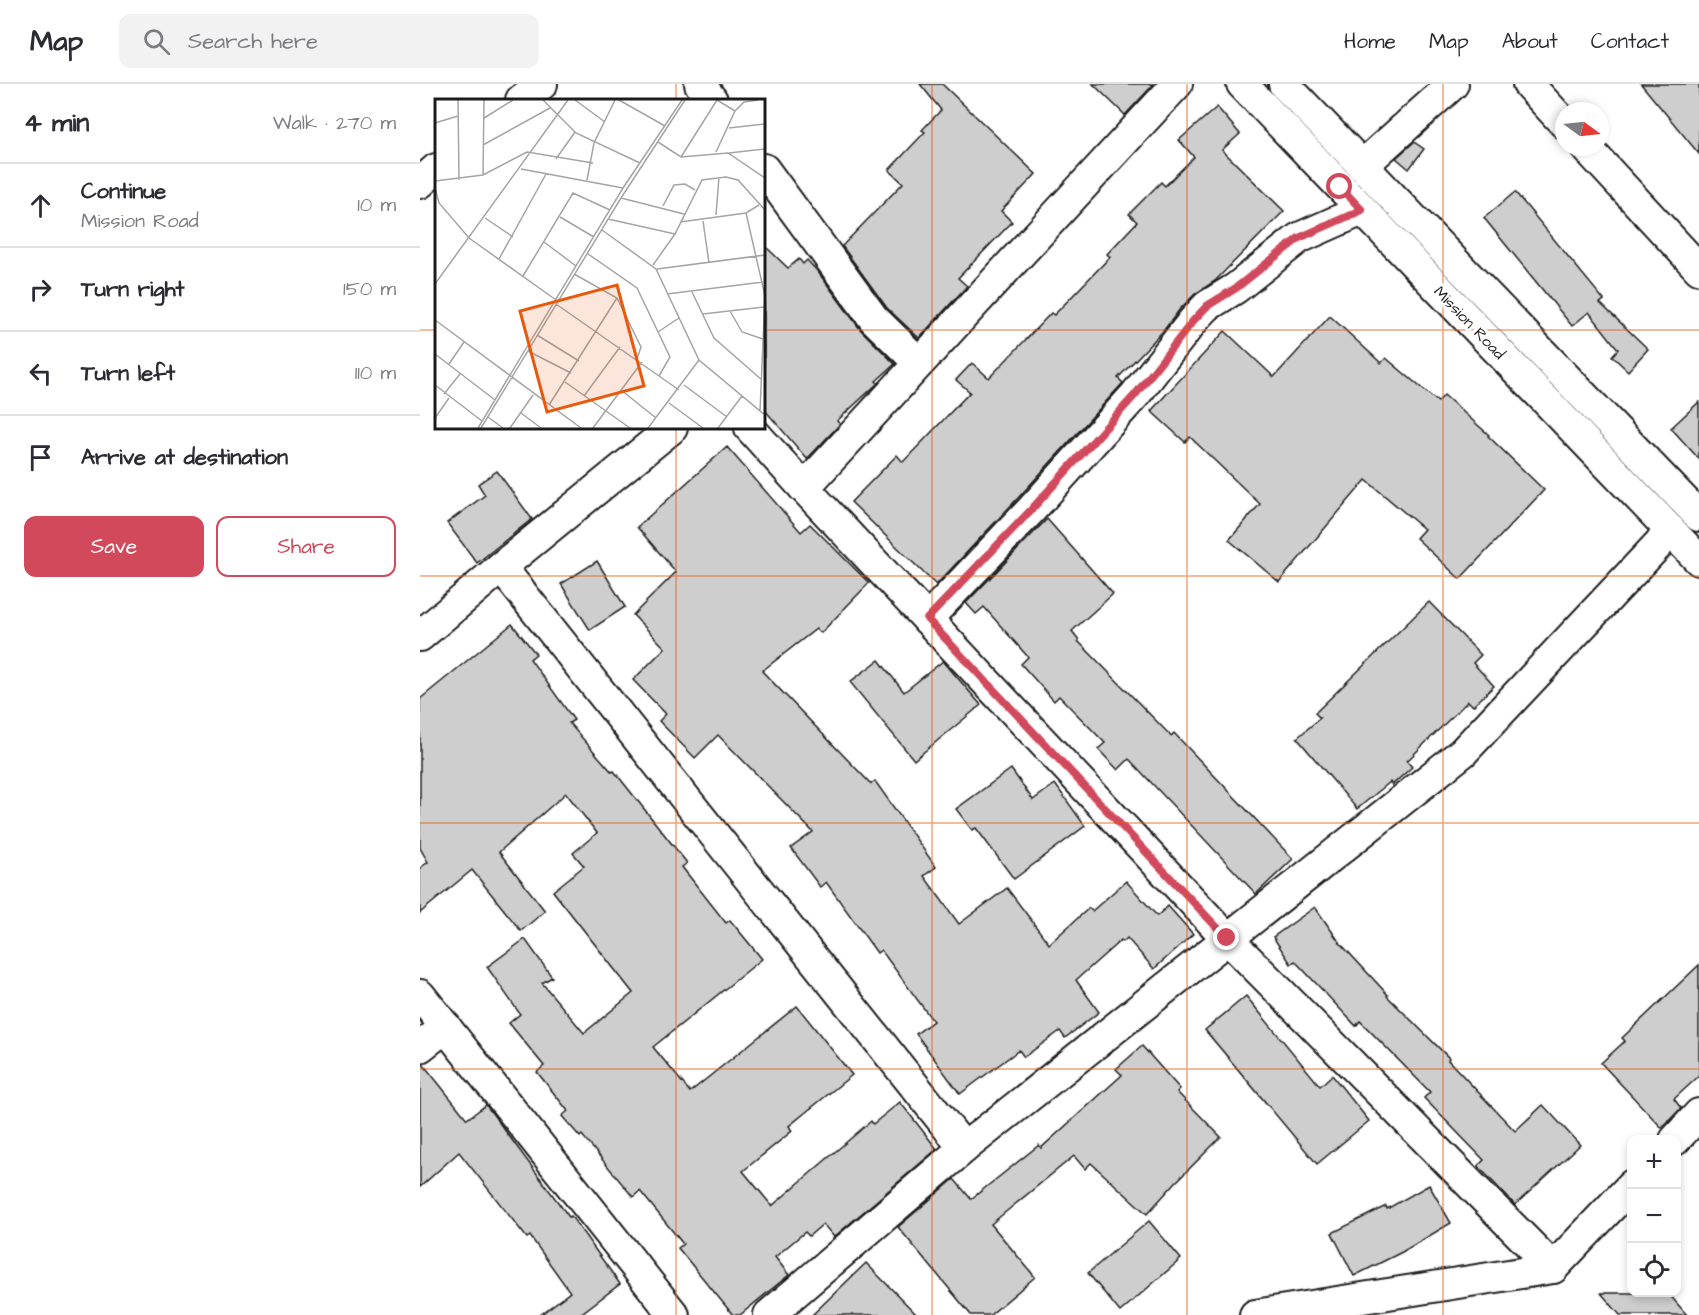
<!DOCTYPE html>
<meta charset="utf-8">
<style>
:root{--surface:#fff;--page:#f2f2f3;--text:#2b2b33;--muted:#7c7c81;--line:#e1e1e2;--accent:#d1495b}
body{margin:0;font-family:"Architects Daughter",sans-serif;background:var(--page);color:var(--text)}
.controls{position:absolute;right:18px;bottom:18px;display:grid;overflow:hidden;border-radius:12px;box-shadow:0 3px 9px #0003}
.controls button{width:54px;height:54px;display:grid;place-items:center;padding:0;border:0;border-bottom:2px solid var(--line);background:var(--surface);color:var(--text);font:30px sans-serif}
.compass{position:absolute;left:1135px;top:18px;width:54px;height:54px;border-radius:50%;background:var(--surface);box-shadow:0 3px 9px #0003;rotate:105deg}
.stop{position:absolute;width:18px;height:18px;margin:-14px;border:4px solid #d1495b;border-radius:50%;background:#fff}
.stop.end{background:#d1495b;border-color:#fff;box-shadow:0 2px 6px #0008}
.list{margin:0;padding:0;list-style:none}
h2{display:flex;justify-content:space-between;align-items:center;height:78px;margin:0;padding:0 24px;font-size:26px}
h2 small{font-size:20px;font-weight:400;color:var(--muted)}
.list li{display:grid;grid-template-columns:39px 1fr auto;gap:18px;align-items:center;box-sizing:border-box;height:84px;padding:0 24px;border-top:2px solid var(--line)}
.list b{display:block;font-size:22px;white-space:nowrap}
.list p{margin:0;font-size:20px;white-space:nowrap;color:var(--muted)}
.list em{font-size:20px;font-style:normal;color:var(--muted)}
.actions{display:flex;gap:12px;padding:18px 24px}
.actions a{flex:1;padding:14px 0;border:2px solid var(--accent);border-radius:12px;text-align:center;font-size:21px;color:var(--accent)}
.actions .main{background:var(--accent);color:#fff}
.icon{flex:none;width:33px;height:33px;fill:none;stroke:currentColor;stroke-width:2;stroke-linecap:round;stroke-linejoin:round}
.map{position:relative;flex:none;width:1279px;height:1231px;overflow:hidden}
header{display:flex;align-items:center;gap:36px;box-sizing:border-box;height:84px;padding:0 30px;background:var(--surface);border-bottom:2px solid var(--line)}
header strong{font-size:28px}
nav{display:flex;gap:33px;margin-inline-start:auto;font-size:21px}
.search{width:420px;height:54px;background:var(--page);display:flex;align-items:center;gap:15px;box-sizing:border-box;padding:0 21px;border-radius:12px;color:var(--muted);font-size:22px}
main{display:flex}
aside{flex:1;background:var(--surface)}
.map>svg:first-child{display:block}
.building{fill:#cecece;stroke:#1c1c1c;stroke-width:1.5}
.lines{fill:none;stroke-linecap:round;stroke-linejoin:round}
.minor-casing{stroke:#1c1c1c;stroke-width:34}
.minor{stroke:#fff;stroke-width:30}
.route{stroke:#d1495b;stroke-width:8}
.grid{fill:none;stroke:#e8590c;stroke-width:1.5;stroke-opacity:0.55}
.labels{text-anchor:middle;stroke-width:6;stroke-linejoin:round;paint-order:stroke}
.street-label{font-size:16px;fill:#1c1c1c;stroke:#fff}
.inset-road{fill:none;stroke:#a4a4a4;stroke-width:1.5}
.view{fill:#e8590c;fill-opacity:0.15;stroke:#e8590c;stroke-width:3}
.inset-edge{fill:none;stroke:#1c1c1c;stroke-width:3}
</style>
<header>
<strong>Map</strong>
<div class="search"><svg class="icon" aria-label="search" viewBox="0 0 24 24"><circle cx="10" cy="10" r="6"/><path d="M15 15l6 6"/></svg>Search here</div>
<nav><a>Home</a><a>Map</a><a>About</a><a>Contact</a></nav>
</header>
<main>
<aside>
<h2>4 min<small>Walk · 270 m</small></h2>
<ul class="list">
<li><svg class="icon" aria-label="ahead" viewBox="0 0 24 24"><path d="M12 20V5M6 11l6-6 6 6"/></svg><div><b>Continue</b><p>Mission Road</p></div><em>10 m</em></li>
<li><svg class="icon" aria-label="right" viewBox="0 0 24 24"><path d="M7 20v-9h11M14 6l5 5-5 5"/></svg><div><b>Turn right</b></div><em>150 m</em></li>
<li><svg class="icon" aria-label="left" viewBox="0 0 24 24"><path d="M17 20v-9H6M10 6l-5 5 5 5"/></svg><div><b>Turn left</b></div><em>110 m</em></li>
<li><svg class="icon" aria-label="arrive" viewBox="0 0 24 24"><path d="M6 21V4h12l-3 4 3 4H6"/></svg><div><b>Arrive at destination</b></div></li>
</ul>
<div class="actions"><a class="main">Save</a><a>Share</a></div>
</aside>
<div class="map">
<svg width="1279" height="1231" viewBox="0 0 1279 1231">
<rect width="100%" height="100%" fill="#fff"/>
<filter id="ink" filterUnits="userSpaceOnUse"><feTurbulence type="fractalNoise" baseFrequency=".0167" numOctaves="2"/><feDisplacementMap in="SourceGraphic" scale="12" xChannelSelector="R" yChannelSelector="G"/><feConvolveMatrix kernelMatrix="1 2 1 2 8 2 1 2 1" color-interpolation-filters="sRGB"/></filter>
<g filter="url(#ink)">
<g class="building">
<polygon points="500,0 522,0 616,90 581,127 592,138 538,194 547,202 499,254 467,224 422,162 483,99 469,86 505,48 502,46 521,26"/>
<polygon points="673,0 734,0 705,31"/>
<polygon points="1221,0 1279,0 1279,70"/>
<polygon points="797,23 820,50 802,66 864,127 795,197 775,210 760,225 744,246 698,294 703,299 702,300 598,414 516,501 431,418 477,371 483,378 550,308 536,296 552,279 569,294 631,229 634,231 690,173 687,170 717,138 709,130 741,98 745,102 774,73 759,56"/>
<polygon points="994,58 1004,65 989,85 976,74"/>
<polygon points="1095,108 1184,216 1180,219 1228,265 1208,287 1192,272 1198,265 1169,228 1152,242 1064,134"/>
<polygon points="344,161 368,184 379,175 383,180 387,176 398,188 440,245 475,280 456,297 458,299 417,337 420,340 387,375 344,325"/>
<polygon points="910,232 961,279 966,274 1018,318 1024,311 1069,351 1068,352 1124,406 1040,495 996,454 1004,445 946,396 859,498 809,456 840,420 770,353 765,358 731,327 805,247 854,293"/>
<polygon points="1279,318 1279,375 1251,344"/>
<polygon points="307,363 381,448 390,440 449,499 401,549 396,545 342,587 451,700 455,697 516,783 504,792 539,840 587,804 629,860 669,824 672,827 706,797 737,832 748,822 773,850 734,885 707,854 703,858 701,856 656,896 679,928 645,954 640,947 604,973 599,966 540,1010 496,950 513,937 461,866 457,869 406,798 400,803 371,764 393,748 298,651 275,674 239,637 246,630 213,596 245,564 213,531 256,488 217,443"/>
<polygon points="77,387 112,435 57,479 27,439 65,411 58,400"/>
<polygon points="627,435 693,510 652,547 659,556 658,557 751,652 754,649 873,775 836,810 709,675 698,686 678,665 685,659 639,612 634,617 601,580 608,573 564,523 556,530 546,519"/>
<polygon points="177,477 205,523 170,546 141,500"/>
<polygon points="1009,518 1061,571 1053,579 1074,602 1053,622 1048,617 987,677 992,683 972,701 970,698 937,725 877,654 900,634 895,629"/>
<polygon points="92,540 116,570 110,575 154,636 149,639 192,688 194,687 267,779 262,783 306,839 310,836 342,875 233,963 270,1008 377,922 432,991 369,1042 372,1047 323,1087 352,1122 451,1037 453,1040 480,1018 517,1065 414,1153 403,1140 389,1152 385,1148 355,1173 369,1191 320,1231 313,1231 258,1164 263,1160 220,1107 213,1113 162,1051 160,1053 142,1032 148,1027 117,988 124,982 89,939 100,930 67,883 105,855 132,893 122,899 164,949 213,909 133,807 164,782 153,769 177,749 146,709 79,768 125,827 101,847 52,786 0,829 0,784 8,778 0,764 0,615"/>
<polygon points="459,576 484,608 523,577 561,621 494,676 430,598"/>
<polygon points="591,685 613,716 635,700 665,742 594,795 556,744 552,746 536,725"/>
<polygon points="895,823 920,859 968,911 967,912 1029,974 1028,976 1095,1047 1123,1021 1160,1061 1095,1121 1058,1082 1064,1076 1004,1014 1010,1008 940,937 936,942 875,877 871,880 853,853"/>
<polygon points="1279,881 1279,992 1254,1015 1261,1024 1242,1044 1181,979 1205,957 1202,954"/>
<polygon points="826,912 900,1002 912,991 949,1037 897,1080 785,946"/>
<polygon points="722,962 760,1005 757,1008 801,1053 755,1099 727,1130 671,1079 665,1085 654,1072 571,1140 615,1193 570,1231 551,1231 478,1143 534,1095 551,1115 619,1061 621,1064 702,991 696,985"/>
<polygon points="0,980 3,980 47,1035 66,1021 149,1133 151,1132 200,1200 159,1231 120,1231 150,1208 110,1152 107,1154 39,1068 0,1103"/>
<polygon points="1009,1101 1031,1139 982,1168 934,1192 912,1149 966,1122 967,1125"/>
<polygon points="729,1137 761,1175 700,1228 668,1189"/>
<polygon points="446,1179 497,1231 392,1231"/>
<polygon points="1181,1209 1248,1209 1267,1231 1200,1231"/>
</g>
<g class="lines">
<defs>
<g id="minor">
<polyline points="280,0 292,16"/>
<polyline points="822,0 1279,476"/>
<polyline points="864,0 1279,432"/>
<polyline points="1108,0 1144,39"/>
<polyline points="101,16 122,0"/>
<polyline points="1166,63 1279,185"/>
<polyline points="942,82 1033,0"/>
<polyline points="344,85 454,235 499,279"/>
<polyline points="0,99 16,85"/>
<polyline points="330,344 384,404 807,854 1133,1184"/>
<polyline points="384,404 757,0"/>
<polyline points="81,483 544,1064"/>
<polyline points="507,535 611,426 715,311 773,237 787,222 816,204 879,154 942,126"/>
<polyline points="0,552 81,483 252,344"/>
<polyline points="0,911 254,1231"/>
<polyline points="0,963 26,943"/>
<polyline points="1255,1056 1279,1030"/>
<polyline points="349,1231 544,1064 1043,668 1251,447"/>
<polyline points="835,1231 1133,1184 1212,1101"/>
</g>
</defs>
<use href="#minor" class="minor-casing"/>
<use href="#minor" class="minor"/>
</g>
</g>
<g class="lines" filter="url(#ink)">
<polyline class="route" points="807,854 507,535 611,426 715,311 773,237 787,222 816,204 879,154 942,126 920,103"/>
</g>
<path class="grid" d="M 256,0 L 256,16M 512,0 L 512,1231M 767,0 L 767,1231M 1023,0 L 1023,1231M 0,246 L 16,246M 344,246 L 1279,246M 256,344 L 256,1231M 0,492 L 1279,492M 0,739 L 1279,739M 0,985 L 1279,985"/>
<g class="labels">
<g class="street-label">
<text transform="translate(1050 238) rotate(46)" y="6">Mission Road</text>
</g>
</g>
<g transform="translate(15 15)">
<rect width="330" height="330" fill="#fff"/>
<path class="inset-road" d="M 23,1 L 24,81M 108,1 L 141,34 L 205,64M 140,1 L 170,23M 184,1 L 230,27M 282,1 L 300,12M 49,19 L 78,1M 0,24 L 23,17M 294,29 L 330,25M 223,43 L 246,58 L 293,54 L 330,79M 48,46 L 115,9M 281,53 L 300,12 L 309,3 L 323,1M 294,54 L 330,50M 246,58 L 282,1M 121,60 L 140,33M 86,70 L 188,89M 48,76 L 49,1M 152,81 L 159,44 L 180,1M 0,82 L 48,76 L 92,53 L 158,64M 0,89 L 4,104 L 34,139 L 121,201M 186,99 L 249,115M 228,107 L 239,86 L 250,85 L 260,91M 311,114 L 330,197 L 325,312M 281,116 L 284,78M 125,118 L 159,138M 50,119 L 78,138M 173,120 L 240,135M 268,122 L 274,164M 245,123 L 311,114 L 324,106M 167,131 L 221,170 L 264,261 L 330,316M 109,143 L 141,167M 153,155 L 202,189 L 235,258 L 224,277M 64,160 L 111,75M 218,166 L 240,135 L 267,81 L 291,78 L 303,81 L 330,111M 222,170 L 330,156M 139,175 L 182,199 L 206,248 L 202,260M 88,177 L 138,94 L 175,111M 0,185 L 133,1M 257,193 L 279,239 L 327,281M 232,195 L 328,183M 121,205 L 244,291M 295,212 L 307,233 L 328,240M 268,215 L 330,208M 0,221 L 146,329M 223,233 L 244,219M 102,236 L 144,262M 93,252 L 136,274M 0,255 L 60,301M 14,265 L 29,243M 130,283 L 195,329M 0,286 L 47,322M 249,286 L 292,318M 186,291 L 221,319M 9,295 L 25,275M 149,297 L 185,248M 234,304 L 268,329M 114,306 L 182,199M 86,314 L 106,329M 53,318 L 68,329M 0,319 L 14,299M 43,329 L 188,89 L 247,1M 46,329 L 186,99 L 250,1M 75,329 L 98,296M 158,329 L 207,263M 213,329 L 264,261M 283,329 L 307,297"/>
<path class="view" d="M 182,186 L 209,287 L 112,313 L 85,212 Z"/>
<rect width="330" height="330" class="inset-edge"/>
</g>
</svg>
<div class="controls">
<button>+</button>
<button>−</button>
<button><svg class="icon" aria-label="locate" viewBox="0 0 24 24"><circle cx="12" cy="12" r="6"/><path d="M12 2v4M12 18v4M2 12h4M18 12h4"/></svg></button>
</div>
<svg class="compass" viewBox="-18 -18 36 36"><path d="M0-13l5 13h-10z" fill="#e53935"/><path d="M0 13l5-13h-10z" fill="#7c7c81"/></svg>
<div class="stop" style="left:920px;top:103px"></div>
<div class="stop end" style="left:807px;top:854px"></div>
</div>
</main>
